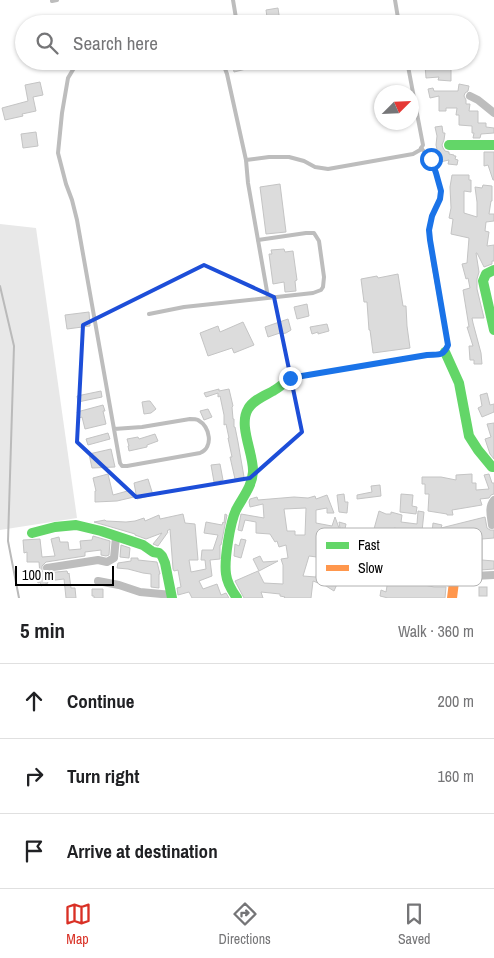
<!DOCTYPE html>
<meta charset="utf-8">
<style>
:root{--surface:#fff;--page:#f2f2f2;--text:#202124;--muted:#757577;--line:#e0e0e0;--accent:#d93025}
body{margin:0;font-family:"Archivo Narrow",sans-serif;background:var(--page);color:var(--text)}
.compass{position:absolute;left:374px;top:85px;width:45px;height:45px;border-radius:50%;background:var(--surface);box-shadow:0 1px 4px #0004;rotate:66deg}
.scale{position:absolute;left:15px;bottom:12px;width:99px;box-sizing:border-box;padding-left:5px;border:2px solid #000;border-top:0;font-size:14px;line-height:18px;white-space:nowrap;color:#000;-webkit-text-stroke:4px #fff;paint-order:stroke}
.stop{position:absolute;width:15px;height:15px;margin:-11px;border:4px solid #1a73e8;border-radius:50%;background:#fff}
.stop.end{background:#1a73e8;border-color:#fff;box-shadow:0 1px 5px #0008}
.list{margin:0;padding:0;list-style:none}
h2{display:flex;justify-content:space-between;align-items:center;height:65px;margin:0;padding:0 20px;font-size:21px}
h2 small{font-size:16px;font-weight:400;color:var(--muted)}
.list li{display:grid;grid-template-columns:32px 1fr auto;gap:15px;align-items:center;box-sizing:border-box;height:75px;padding:0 20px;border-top:1px solid var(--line)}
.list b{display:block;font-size:19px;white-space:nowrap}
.list em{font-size:16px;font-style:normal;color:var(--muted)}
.icon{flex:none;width:28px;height:28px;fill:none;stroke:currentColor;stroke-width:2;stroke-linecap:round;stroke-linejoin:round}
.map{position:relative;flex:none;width:494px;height:598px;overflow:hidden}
.search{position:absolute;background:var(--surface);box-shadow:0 1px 4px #0004;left:15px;right:15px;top:15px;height:55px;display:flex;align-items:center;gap:12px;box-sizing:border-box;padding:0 18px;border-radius:28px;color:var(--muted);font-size:19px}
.sheet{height:290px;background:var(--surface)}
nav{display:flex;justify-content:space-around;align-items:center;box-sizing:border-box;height:70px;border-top:1px solid var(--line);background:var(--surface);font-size:14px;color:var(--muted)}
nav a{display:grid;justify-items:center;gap:2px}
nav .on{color:var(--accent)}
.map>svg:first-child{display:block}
.green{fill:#e8e8e8}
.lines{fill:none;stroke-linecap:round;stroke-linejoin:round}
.stream{stroke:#bababa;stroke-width:2}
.building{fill:#dcdcdc;stroke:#c4c4c4;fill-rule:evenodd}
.lane{stroke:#bdbdbd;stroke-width:4}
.street{stroke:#bdbdbd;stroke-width:8}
.fast{stroke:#63d668;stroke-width:10}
.slow{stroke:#ff974d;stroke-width:10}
.route{stroke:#1a73e8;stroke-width:6}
.marked{fill:none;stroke:#1d4ed8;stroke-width:4;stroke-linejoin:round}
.key{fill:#fff;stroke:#b2b2b2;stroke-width:1}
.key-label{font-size:14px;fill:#000}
</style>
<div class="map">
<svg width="494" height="598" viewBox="0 0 494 598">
<rect width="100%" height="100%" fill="#fff"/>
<polygon class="green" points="0,224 36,228 77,518 0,530"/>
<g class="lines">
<polyline class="stream" points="0,286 14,346 8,541 19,598"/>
</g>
<g class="building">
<polygon points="278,8 280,22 268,24 266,10"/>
<polygon points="232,61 245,61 246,69 234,72"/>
<polygon points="437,61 451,61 451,81 438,80 439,77 426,78 425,65 437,64"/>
<polygon points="40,82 43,95 33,97 36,111 22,114 23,116 5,120 2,108 28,101 25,85"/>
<polygon points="459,84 469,86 468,91 465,93 464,96 466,100 466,104 470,104 469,111 478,111 478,123 486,123 486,127 494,128 494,133 481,134 480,138 473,138 474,133 472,133 472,126 459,125 459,115 456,115 457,108 446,108 446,111 439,111 439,96 430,98 428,89 433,88 434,91 458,91"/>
<polygon points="442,126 443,133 445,133 444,140 442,145 443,148 445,151 449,152 449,154 454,155 454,156 456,156 455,159 458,160 457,165 448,164 449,160 440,162 436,145 437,136 435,127"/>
<polygon points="36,132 38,146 23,148 21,134"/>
<polygon points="484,152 494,152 494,180 493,180 488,165 484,166"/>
<polygon points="452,175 469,175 469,180 471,180 471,192 464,191 464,213 477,217 477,202 475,187 482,188 483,185 492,186 492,201 491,201 489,214 494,214 494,221 486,222 485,231 489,232 487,246 494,245 494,261 492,261 492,264 484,267 477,253 476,253 479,272 477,279 477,289 484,318 472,318 473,323 481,353 482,364 474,364 474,360 470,360 469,346 473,346 467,327 469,327 463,290 470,288 468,278 466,279 462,264 467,263 469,238 451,234 453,219 449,218 451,208 450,187"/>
<polygon points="280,184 286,232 266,234 260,187"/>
<polygon points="284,249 285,252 293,251 297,280 295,281 296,291 285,292 284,282 273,284 269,254 272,254 271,250"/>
<polygon points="398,274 403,306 406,306 407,326 410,348 373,353 370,330 369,330 367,302 364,302 361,279 377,276 378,278"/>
<polygon points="307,304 309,316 297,319 294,307"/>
<polygon points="89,312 90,326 67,329 65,315"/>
<polygon points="288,319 291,330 286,333 281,334 280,333 268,337 265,327"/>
<polygon points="243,322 254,345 234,353 232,348 208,356 200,333 218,326 220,332"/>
<polygon points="327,324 329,331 318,334 318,332 312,334 310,327"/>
<polygon points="219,389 219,391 229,389 233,406 232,407 233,419 234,419 234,427 235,427 238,442 244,477 235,479 230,457 232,457 228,438 229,438 226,424 224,425 224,415 220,396 218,397 218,393 206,397 204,393"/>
<polygon points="101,391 102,397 78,402 77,396"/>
<polygon points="487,393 490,405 494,404 494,412 482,417 478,408 482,406 480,395"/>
<polygon points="148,401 150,401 156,409 151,413 144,414 142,402"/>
<polygon points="103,405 105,411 103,411 106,424 85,429 82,417 79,418 77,412"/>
<polygon points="208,409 212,417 204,420 200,411"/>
<polygon points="494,423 494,459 490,454 485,439 491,437 487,424"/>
<polygon points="108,433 110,439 88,445 86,439"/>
<polygon points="155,434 158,441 147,445 147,447 129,451 128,446 129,446 127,439 138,437 139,439"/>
<polygon points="111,449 115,467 92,468 89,454"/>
<polygon points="220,464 223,480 214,482 211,465"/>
<polygon points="108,474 113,495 131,490 134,497 117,501 95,502 95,491 96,491 93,478"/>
<polygon points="472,474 472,483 476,483 476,490 489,489 484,475 489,474 492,483 494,483 494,494 491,495 489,498 480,499 482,505 452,510 453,515 447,515 447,514 428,511 429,494 425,494 425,484 422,484 422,477 441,477 456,480 456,475"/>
<polygon points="148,479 153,495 137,499 134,483"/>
<polygon points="380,485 381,496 357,499 357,495 372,492 371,486"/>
<polygon points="344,494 345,502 348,502 347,513 339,512 337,495"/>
<polygon points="401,494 413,495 412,506 417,507 416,514 400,512"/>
<path d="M 327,495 L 334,513 L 327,513 L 327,508 L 316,510 L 316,523 L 332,526 L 335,517 L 339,528 L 340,528 L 339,522 L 346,524 L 345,529 L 342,528 L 340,543 L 334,542 L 332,559 L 309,556 L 303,576 L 316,577 L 317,571 L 331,576 L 336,561 L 352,567 L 347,575 L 340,571 L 337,581 L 338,582 L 334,591 L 326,586 L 313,581 L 311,598 L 284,598 L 285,597 L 280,596 L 280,594 L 261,592 L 263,598 L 244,598 L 235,581 L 258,571 L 264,583 L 283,584 L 283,565 L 281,559 L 288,558 L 286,545 L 279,547 L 277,541 L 275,542 L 270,534 L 256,533 L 256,522 L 245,520 L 242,531 L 238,530 L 241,514 L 264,518 L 263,504 L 250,507 L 249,502 L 250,499 L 257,497 L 258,500 L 294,497 L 308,498 L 315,496 L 316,499 ZM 306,508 L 305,535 L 295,535 L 295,531 L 287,531 L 284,509 Z"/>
<path d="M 379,511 L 386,514 L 391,514 L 391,512 L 402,515 L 401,522 L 417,524 L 418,511 L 424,512 L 420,551 L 430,552 L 433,523 L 442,525 L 441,528 L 485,517 L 487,528 L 490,530 L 494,530 L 494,538 L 482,539 L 482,560 L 494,561 L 494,569 L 467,571 L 468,564 L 463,563 L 463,562 L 452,560 L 450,571 L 447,573 L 436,573 L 418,569 L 392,561 L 394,552 L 388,550 L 385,559 L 367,554 ZM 394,528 L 410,531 L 411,532 L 406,550 L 394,547 L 396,544 L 388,541 Z"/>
<polygon points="183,514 185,523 195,524 198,560 189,560 191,572 206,569 205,560 201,560 202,550 213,550 218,535 204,533 206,522 222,525 223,522 224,523 225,514 227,515 221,545 220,545 220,559 210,560 212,576 199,581 203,589 217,584 221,595 226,593 229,598 192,598 189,592 178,595 177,588 181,587 178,570 174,571 173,569 170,529 167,531 168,532 158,546 153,544 162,533 146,539 135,535 135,534 94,522 105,520 106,521 126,522 135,521 144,518 145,521 159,515 160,519"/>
<polygon points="93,536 110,541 109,555 106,556 101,555 101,550 85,552 85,556 46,562 42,566 42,571 45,573 67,571 68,574 69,573 71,588 75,588 76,598 66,598 64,579 47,581 48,583 41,586 40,582 38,583 36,576 40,574 39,562 27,562 27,552 24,553 23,540 40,539 42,557 55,556 51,539 59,537 60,542 68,542 69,550 81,549 80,541 92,540"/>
<polygon points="241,539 246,540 241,558 234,556 235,544 239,546"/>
<polygon points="121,545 130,548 129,558 120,557"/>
<polygon points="260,556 263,562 278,561 259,571 253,559"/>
<polygon points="131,558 138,558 138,560 157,562 160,574 159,574 159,588 151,587 151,574 143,573 128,569 117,568 118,563 131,561"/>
<polygon points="389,574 415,583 434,587 446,587 445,598 388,598 380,596 381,590 386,592"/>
<rect x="479" y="587" width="8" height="9"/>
<polygon points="92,589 103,589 103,598 94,598 94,596 92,596"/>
</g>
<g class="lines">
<g class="lane">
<polyline points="233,0 237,24"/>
<polyline points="395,0 399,24"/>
<polyline points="52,1 57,0"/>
<path d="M 89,61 L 74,68 L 68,78 L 62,113 L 58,153 L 66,184 L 72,200 L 77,220 L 120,463 L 122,466 L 127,466 L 200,453 C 214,447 210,427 198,420 C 196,419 192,419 190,419 L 142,427 L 114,429"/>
<polyline points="222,61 227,74 246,160 248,183 268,297"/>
<polyline points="246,160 269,157 289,157 304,161 315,167 328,169 413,154 420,150 423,145 407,61"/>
<polyline points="149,314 184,307 313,293 321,290 323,287 324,277 319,241 314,233 306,233 258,240"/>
<path d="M 291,378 L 427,355 C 438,354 443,357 448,345 L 433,263 L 429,230 L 432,216 L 440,199 L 441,191 L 436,173 L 431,159 L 421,148"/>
</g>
<g class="street">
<polyline points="470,96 478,100 494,113"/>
<path d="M 492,525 C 491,516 488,507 494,500"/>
<polyline points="47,568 98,560 107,562 114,558 116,537"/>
<polyline points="453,577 494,575"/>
<polyline points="98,581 119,585 140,592 172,595"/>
</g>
<g class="fast">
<polyline points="449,145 494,145"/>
<polyline points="494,270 486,274 483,281 494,330"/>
<polyline points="445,352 459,383 469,436 478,450 492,467 494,467"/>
<polyline points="32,533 55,527 76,525 101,531 143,545 153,552 159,553 162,556 165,563 172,598"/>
<path d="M 237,598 C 232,591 227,583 226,574 C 224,560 230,523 236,510 C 242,498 252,487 253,472 C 254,454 238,426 248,409 C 253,400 264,396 273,391 C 279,388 285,382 291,378"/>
</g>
<path class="slow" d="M 355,558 C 368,561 380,564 393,568 C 407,573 440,587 453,577 L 454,582 L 452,598"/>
</g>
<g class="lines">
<path class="route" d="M 290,378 L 427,355 C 438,354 443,357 448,345 L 430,240 L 429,230 L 432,216 L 440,199 L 441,191 L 436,173 L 431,159"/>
</g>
<path class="marked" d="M 204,265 L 274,297 L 302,432 L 250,478 L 136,497 L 77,442 L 83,325 Z"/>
<rect x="316" y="528" width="166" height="58" rx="8" class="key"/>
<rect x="326" y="542" width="23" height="7" fill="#63d668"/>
<rect x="326" y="565" width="23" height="6" fill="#ff974d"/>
<g class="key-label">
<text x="358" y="550">Fast</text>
<text x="358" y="573">Slow</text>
</g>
</svg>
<svg class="compass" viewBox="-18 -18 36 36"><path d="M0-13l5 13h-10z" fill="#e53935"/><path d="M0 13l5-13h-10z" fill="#757577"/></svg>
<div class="scale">100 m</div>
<div class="stop" style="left:431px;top:159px"></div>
<div class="stop end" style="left:290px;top:378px"></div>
<div class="search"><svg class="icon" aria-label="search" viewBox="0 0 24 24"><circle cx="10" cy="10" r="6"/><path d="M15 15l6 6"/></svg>Search here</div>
</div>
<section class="sheet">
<h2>5 min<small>Walk · 360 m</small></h2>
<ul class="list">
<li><svg class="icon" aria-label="ahead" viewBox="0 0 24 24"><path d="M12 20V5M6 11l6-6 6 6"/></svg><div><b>Continue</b></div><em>200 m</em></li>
<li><svg class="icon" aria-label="right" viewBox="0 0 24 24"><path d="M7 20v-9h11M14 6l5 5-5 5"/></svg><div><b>Turn right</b></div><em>160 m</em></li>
<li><svg class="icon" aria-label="arrive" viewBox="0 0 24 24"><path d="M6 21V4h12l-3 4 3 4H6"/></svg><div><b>Arrive at destination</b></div></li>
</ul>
</section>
<nav>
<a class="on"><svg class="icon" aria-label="map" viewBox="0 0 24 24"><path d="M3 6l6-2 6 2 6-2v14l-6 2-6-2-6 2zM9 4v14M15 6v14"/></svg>Map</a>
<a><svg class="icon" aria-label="directions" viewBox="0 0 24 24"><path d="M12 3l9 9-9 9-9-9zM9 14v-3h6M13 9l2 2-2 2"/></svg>Directions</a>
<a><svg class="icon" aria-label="saved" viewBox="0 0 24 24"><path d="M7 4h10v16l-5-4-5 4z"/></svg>Saved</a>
</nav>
